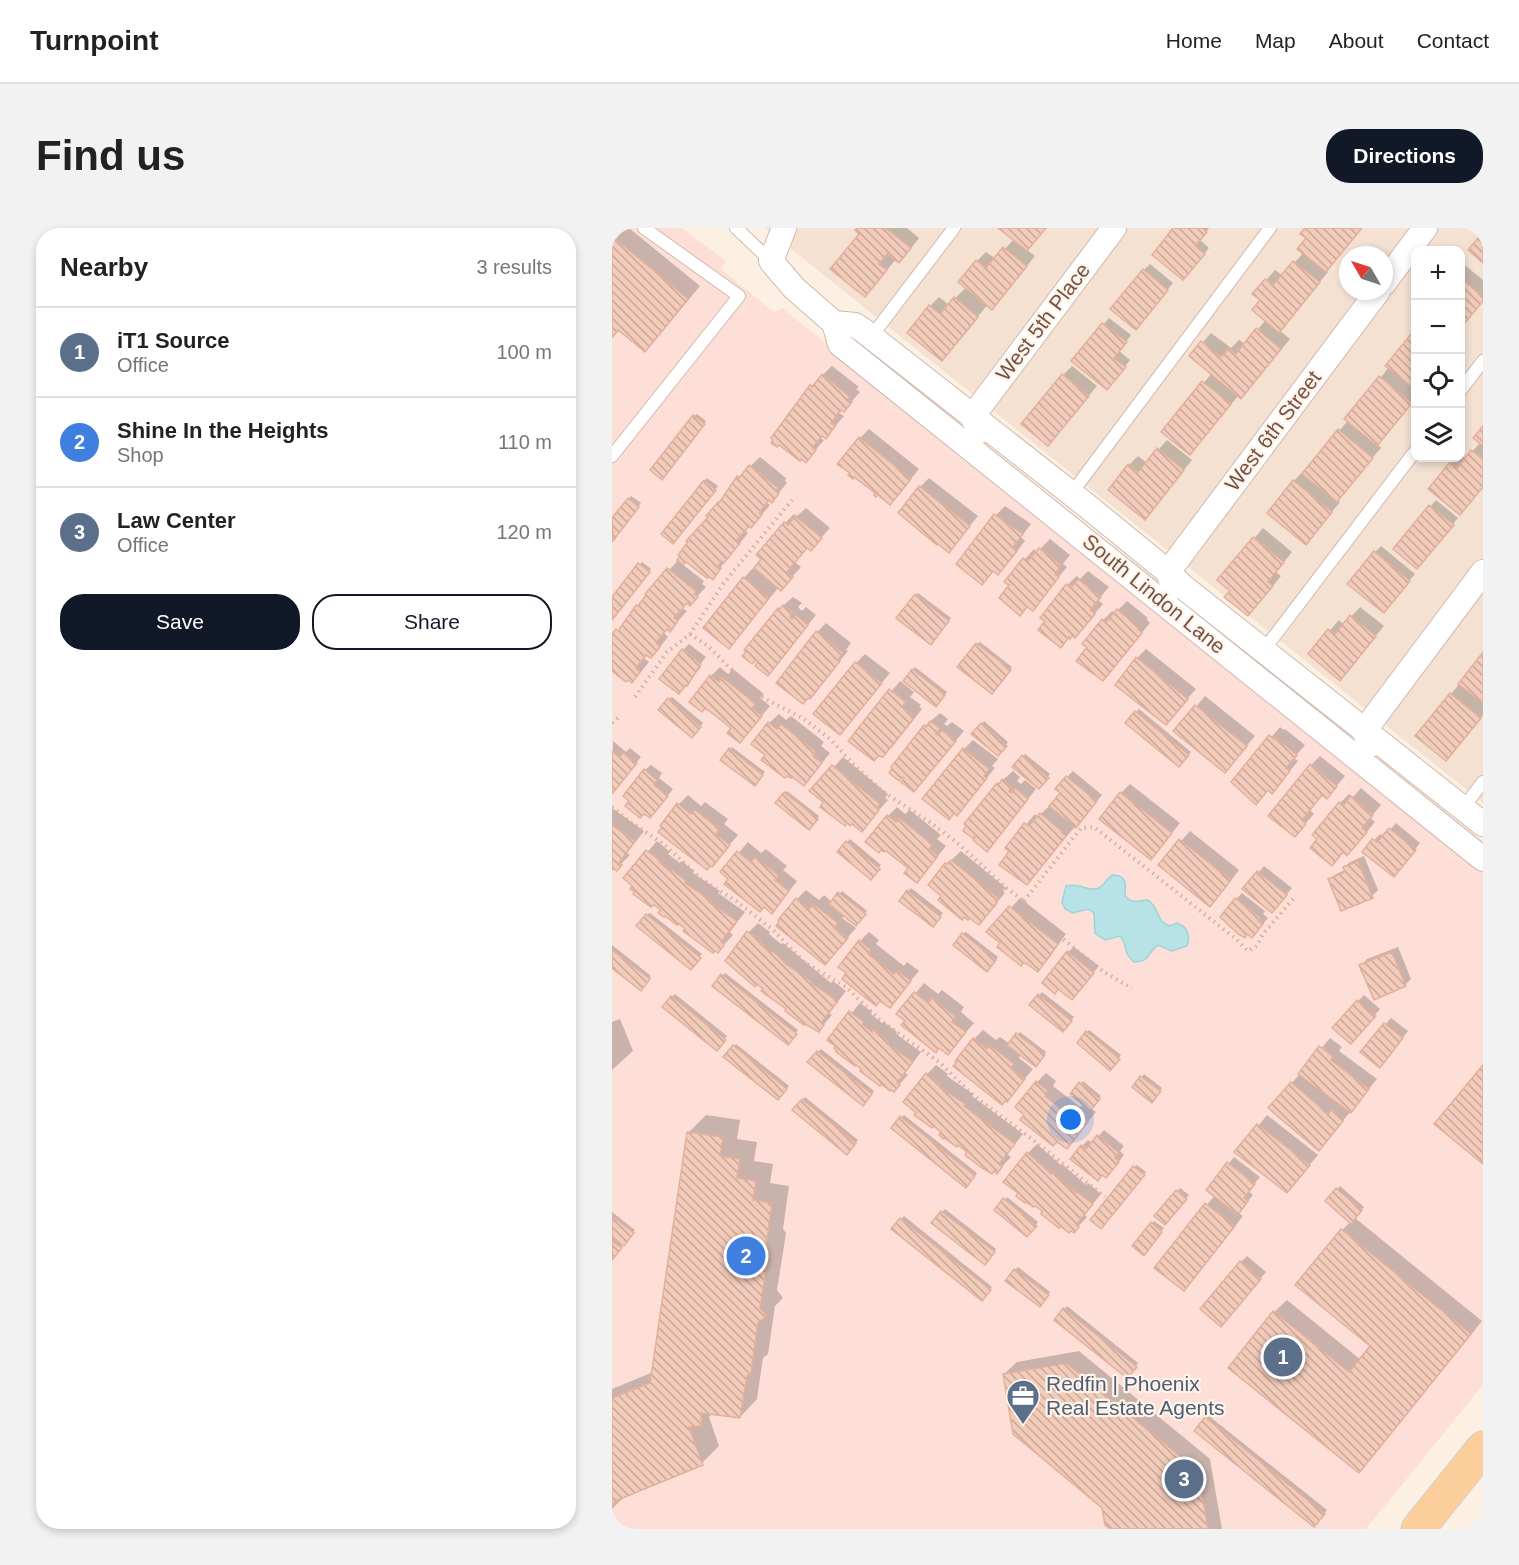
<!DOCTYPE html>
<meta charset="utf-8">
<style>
:root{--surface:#fff;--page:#f2f2f2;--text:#222;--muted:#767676;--line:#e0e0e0;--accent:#111827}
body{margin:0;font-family:Helvetica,sans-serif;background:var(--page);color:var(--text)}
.controls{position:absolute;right:18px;top:18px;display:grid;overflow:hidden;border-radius:12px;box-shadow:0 3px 9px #0003}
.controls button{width:54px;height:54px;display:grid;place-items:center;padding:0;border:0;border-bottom:2px solid var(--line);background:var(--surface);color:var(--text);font:30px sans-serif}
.compass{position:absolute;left:727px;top:18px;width:54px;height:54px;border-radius:50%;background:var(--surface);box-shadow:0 3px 9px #0003;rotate:309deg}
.you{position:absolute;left:459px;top:892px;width:21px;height:21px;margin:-15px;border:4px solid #fff;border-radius:50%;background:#1a73e8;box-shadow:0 0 0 9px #1a73e833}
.badge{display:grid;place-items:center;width:39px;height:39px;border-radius:50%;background:var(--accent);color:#fff;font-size:20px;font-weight:700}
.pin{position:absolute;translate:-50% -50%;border:3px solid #fff;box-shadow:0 2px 6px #0006}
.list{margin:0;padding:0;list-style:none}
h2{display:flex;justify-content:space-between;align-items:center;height:78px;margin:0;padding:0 24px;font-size:26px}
h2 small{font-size:20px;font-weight:400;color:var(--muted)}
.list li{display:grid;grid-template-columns:39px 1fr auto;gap:18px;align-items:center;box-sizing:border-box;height:90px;padding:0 24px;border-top:2px solid var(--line)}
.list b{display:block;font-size:22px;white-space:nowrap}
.list p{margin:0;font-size:20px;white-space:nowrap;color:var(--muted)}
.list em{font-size:20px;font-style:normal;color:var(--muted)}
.actions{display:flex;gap:12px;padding:18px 24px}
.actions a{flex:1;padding:14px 0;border:2px solid var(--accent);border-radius:24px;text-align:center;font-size:21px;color:var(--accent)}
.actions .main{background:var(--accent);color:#fff}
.icon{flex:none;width:33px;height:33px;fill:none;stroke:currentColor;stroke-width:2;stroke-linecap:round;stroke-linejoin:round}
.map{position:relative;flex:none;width:871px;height:1301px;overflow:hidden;border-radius:24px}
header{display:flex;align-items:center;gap:36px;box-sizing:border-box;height:84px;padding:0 30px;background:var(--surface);border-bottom:2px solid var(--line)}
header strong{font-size:28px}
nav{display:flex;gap:33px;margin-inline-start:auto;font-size:21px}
.intro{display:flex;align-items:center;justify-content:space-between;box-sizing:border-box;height:144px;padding:0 36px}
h1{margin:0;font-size:42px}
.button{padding:15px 27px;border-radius:24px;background:var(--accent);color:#fff;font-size:21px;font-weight:700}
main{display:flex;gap:36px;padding:0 36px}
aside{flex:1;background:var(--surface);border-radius:24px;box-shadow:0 3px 9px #0003}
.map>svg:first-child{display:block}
.residential{fill:#f4e1d2;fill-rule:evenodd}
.commercial{fill:#fddfd7}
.water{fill:#b8e3e6;stroke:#9ed4d7;stroke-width:1.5}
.shadow{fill:#0003}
.building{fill:url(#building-back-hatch);stroke:#e4b09b;stroke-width:1.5}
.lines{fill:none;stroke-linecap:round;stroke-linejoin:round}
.lane-casing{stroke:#d0b9ad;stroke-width:14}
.street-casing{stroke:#d0b9ad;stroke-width:26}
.primary-casing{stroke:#d8cfcc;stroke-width:35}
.path{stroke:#d6af9e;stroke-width:4;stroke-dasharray:1.5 4.5;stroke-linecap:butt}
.lane{stroke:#fff;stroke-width:12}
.street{stroke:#fff;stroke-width:24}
.primary{stroke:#fbce9b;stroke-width:33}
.labels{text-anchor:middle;stroke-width:4.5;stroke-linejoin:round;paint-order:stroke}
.street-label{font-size:21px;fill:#745449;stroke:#fff4e9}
.service-label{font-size:21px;fill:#4e5e75;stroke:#fff4e9;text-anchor:start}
</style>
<header>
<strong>Turnpoint</strong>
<nav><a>Home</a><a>Map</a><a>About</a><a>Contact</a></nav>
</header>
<div class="intro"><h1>Find us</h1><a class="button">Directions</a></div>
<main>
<aside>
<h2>Nearby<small>3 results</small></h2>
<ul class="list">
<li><span class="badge" style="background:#5c6f8a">1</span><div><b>iT1 Source</b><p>Office</p></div><em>100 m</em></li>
<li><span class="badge" style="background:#3f7fe0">2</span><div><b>Shine In the Heights</b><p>Shop</p></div><em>110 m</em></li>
<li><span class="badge" style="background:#5c6f8a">3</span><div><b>Law Center</b><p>Office</p></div><em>120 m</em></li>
</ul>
<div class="actions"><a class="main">Save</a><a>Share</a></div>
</aside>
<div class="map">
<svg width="871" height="1301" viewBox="0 0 871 1301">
<defs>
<pattern id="building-back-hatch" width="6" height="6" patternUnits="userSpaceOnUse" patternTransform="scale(1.5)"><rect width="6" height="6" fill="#f2cbbb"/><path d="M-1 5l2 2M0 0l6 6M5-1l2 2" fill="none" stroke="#c9a79a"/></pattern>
</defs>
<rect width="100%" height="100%" fill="#fcf0e3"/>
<path class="residential" d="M 153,0 L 871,0 L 871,575 ZM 804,22 L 848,22 L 848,230 L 804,230 ZM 736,27 L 772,27 L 772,63 L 736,63 Z"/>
<polygon class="commercial" points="0,0 70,0 114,33 109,41 162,84 170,80 871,643 871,1157 754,1301 0,1301"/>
<path class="water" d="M 501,647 C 515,647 514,657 513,668 C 521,677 526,672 536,672 C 549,681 543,694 558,698 L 565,695 C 575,698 579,708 575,718 L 560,723 L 546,717 C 535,724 540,733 522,734 C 509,723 517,718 508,708 L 493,712 L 483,705 L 482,685 L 476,681 L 461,685 L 453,681 L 450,674 L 454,658 C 468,654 478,665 487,660 C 492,657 495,650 501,647 Z"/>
<g class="shadow">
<polygon points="0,0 17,0 88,58 45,110 8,101 0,110"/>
<polygon points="246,0 295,0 307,10 296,24 284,31 262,58"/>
<polygon points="389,0 434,0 415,22 423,28 389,70 376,76 339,122 318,78 327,69 337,77 354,59 365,33 374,24 384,31 402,11"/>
<polygon points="563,0 597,0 588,12 597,20 577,44"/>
<polygon points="695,0 750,0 714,42 716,44 667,102 678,111 638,160 627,167 578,225 551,204 600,145 579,128 599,105 619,120 627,112 633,116 654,92 650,72 642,66 663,42 671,48 692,24 696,10"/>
<polygon points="850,35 871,52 871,73 848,101"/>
<polygon points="538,36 561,55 529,94 532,42"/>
<polygon points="497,90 519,107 507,123 518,132 501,154 461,133"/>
<polygon points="804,103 804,171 765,216 769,220 725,271 728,274 703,305 682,253 736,193"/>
<polygon points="220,138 247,159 244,161 248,164 232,182 230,181 227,185 232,188 214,209 211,207 208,210 212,212 194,233 161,209 199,158"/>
<polygon points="460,138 485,158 436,216 451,147"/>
<polygon points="85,186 94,193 52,247 82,188"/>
<polygon points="871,200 871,259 857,276 839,235 845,230 848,230 848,227 854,230 869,214"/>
<polygon points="257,201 307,241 287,266 265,265 248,210"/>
<polygon points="555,212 580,232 533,290 517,237 526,228 535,235"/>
<polygon points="148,229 174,250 173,253 175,255 160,273 158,271 155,275 158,277 148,289 133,302 136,305 100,350 74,332 70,336 92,353 90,356 94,359 78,376 75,374 70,380 75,383 58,402 56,400 52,405 56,409 48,419 32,430 37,434 29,444 20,453 0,441 0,409 66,332 98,289 96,288 127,249"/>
<polygon points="95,250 106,258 64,312 93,253"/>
<polygon points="317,250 366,288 337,323 308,259"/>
<polygon points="19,268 29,275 1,311 0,292"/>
<polygon points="824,272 846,290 811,333 783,321"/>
<polygon points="393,278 419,296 409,309 413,313 395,336 382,342 370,355 384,287"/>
<polygon points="194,280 218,300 199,321 196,319 183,334 189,339 178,351 167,359 117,419 93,400 132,350 141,340 143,342 152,331 173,295 182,286 185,288"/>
<polygon points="651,300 680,324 664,344 669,348 645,377 620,363 607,352"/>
<polygon points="438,311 458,327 451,336 455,339 420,381 416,378 408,386 399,357 394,353 422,321 425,324"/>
<polygon points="769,318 803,346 777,377 763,324"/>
<polygon points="30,334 39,341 0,390 0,371"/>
<polygon points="476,343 497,359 486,372 491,376 463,408 461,406 448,418 455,357 465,348 468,351"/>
<polygon points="306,365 339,390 321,412 304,367"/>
<polygon points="181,369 190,375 186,379 190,383 194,379 204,387 156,446 148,433 167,381"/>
<polygon points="515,373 536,390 534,391 538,395 491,451 477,419 491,392 500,383 503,385"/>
<polygon points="748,379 772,398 728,451 698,426 727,392 732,397"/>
<polygon points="214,395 239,415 234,422 236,423 198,469 205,404"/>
<polygon points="368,414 400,439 382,461 365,416"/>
<polygon points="77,416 94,429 87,438 89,439 75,456 71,422"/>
<polygon points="534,421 584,461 554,495 525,430"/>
<polygon points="253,426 278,445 228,505 244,435"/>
<polygon points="871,427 871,487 843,522 839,466"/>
<polygon points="108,439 116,446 121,441 152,466 148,470 158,478 128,513 121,499 92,480 99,448"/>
<polygon points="303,439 335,464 327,474 301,442"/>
<polygon points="288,453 302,464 298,469 309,477 307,479 310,481 281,518 271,527 238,513"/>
<polygon points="593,468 643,508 613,543 564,503"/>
<polygon points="60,469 91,495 82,506 57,471"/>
<polygon points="527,481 579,524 567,537 516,494"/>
<polygon points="328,485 336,491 332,496 335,498 340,494 352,503 302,562 294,550 313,498"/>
<polygon points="167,486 174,492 179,488 212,514 209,518 218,525 201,546 155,527 157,495"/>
<polygon points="372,493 396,514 386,526 361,506"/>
<polygon points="668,499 672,502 673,501 693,517 682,530 686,533 669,554 660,564 657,561 644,575 621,554"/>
<polygon points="361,512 386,531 380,538 383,540 345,586 343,584 352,521"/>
<polygon points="1,513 14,524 18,520 29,529 0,564"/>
<polygon points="120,519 153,544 145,554 118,521"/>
<polygon points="413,526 438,546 427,559 411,529"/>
<polygon points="708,528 733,548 715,569 711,566 698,582 702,586 683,607 699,537"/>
<polygon points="231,529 276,566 273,570 276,572 249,602 200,563"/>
<polygon points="39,537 50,545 47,550 61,561 44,582 19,572 33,542"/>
<polygon points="401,543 408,549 405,553 409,556 413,552 424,561 375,622 370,603 354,596 386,556"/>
<polygon points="461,543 490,567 415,655 399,623 395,619 423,586 426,589 438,577 440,578 450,564 455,549"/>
<polygon points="518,556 568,595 548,620 509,565"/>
<polygon points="749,560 769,577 758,590 763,594 744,617 729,627 728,575 737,566 741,569"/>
<polygon points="175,563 207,588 200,598 173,565"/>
<polygon points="76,567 89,578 93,574 116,591 112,596 126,607 100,637 67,576"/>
<polygon points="285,579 293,586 298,582 329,607 325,611 334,618 305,653 276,588"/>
<polygon points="0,580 32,603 15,625 18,627 4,641 0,641"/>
<polygon points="784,595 808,615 788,641 752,623 768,606 772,609"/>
<polygon points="578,603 627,642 607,668 548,637"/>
<polygon points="238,611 269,637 261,647 227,624"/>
<polygon points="45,613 58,624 56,626 68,635 70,633 82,643 81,645 108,663 106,665 133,684 118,704 121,707 106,723 25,664 22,658 13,650"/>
<polygon points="136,614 149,625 154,621 175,638 171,642 185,653 169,674 118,651 110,644"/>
<polygon points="349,623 394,660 391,663 393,665 367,695 352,687 318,656 335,636"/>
<polygon points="752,628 766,662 760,668 717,652 724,646 733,642 732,640 738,634"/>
<polygon points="652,638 680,660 666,677 633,661"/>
<polygon points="299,660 331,685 321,697 289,673"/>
<polygon points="194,662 207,672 212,667 220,674 230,663 255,683 247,693 233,687 230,690 244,700 222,725 185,671"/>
<polygon points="630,665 653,683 651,686 656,690 646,702 624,671"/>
<polygon points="408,670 454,706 435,733 426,743 376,704"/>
<polygon points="38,685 90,726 81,737 35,687"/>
<polygon points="146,695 158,704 157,706 169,716 171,715 219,755 221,753 234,763 217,785 220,787 207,802 153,761 137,704"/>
<polygon points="257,704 267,712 264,716 292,738 295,734 307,743 277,778 248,713"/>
<polygon points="354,704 386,729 378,740 351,706"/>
<polygon points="0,717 39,748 31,758 0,738"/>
<polygon points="462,719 487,738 460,770 456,724"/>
<polygon points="786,719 799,751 793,757 749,738 755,731"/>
<polygon points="113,745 186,802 178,813 102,758"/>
<polygon points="312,755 326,766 330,762 352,779 349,784 362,795 336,825 286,786"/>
<polygon points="430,764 462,789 451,802 419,777"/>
<polygon points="63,766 115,808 107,818 52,779"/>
<polygon points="752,767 768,781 745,808 722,800"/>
<polygon points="248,775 260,784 259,786 270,795 272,794 285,804 284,806 309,824 293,845 296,847 282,862 217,812"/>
<polygon points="779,790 796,803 774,832 750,824"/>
<polygon points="8,791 21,823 0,842 0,794"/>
<polygon points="371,802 384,812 388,809 398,816 408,804 434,824 426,835 409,826 407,830 421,841 395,872 362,811"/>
<polygon points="477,802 509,827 498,841 475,804"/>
<polygon points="718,810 730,819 727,823 765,851 716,911 680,855"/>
<polygon points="124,816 177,858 168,868 122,818"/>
<polygon points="209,821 262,863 254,874 198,834"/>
<polygon points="324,837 336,846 335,848 361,866 360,868 411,906 395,926 399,929 385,944 331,904 315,846"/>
<polygon points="434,845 444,853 441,858 468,879 472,876 460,866 471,853 489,868 479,880 484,884 455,919 414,887 425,854"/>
<polygon points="532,846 550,860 542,870 522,859"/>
<polygon points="193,869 246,912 237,922 182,882"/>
<polygon points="94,887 128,892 125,911 145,914 142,933 161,936 158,955 177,958 171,1001 174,1005 165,1062 171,1070 163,1078 156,1126 151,1130 145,1171 128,1189 101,1185 97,1189 107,1218 90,1235 15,1266 0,1281 0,1161 41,1144 77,904"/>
<polygon points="292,887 365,945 356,955 289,890"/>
<polygon points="655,887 706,927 675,963 625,924"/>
<polygon points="492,902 512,918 508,923 512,927 500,942 470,918 476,912 480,915"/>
<polygon points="425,916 449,937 450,936 474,957 476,955 489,966 472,987 475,989 462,1003 416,925"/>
<polygon points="622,929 648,949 636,963 641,967 626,985 631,988 581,1052 544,1039 603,967 596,961"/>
<polygon points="525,937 534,944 492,997 522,939"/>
<polygon points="728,958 752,979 743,990 870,1093 759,1231 747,1243 662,1084 675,1072 749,1132 760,1117 730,1002 739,993 715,973"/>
<polygon points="568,960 577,967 556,993 544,988"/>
<polygon points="395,969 426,994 415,1007 384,982"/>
<polygon points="333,981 384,1021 375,1032 322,995"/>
<polygon points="0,984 23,1002 0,1030"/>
<polygon points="292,988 380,1059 372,1069 281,1001"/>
<polygon points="542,993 552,1000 534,1023 540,995"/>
<polygon points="635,1028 654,1044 615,1091 629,1034"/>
<polygon points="406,1039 438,1064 430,1074 403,1042"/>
<polygon points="455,1078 526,1135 518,1146 444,1091"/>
<polygon points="467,1123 598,1231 610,1301 500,1301 491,1279 392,1146 405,1134"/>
<polygon points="597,1188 715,1282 705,1295 594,1190"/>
</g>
<g class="building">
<polygon points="245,0 273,0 299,20 287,35 275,26 267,36 275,42 253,69 218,41 247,6 243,2"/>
<polygon points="386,0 434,0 415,23"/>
<polygon points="561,0 590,0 595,4 583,18 593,26 571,52 540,27"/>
<polygon points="693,0 750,0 714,44 685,21 694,10 688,6"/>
<polygon points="871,4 871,35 856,22"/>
<polygon points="0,8 76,71 33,124 6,102 0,110"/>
<polygon points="391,19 415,38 380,82 346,54 364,32 374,40"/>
<polygon points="681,33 708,54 667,105 640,82 648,72 640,66 653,51 661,57"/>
<polygon points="531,41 556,62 524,102 498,81"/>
<polygon points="848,50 871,68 871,73 848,101"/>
<polygon points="342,69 366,89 330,133 295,105 317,77 328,86"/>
<polygon points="490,95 515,114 502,130 514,139 495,162 459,133"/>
<polygon points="644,100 669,121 629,171 577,128 589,113 609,129 617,120 624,126"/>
<polygon points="804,100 804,162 773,138"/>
<polygon points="210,146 238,169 236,171 240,174 232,184 229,182 219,195 223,198 214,211 210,208 200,220 204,222 194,235 189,231 188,233 167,217 165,219 159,215 161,212 159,210 198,157 200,159"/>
<polygon points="450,146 477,168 436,218 409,196"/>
<polygon points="767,148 800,175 765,218 732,191"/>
<polygon points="590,153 619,176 578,227 549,204"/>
<polygon points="81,187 93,196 50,252 38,242"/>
<polygon points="871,198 871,218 861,210"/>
<polygon points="726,201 761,230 725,274 690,246"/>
<polygon points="247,209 299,251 278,277 266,267 264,269 262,267 263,265 242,249 241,251 236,247 238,245 225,236"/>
<polygon points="545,220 572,242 533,292 496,262 516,236 526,244"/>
<polygon points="859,222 871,231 871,259 848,287 816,261 838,234 845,240"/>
<polygon points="137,237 166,260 164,263 167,265 160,275 157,272 147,285 150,287 139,300 137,298 125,312 128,315 112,335 110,333 106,338 109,340 101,352 97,349 95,350 74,334 71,337 65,332 68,328 66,327 76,314 74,313 96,289 94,288 106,274 107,275 125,248 127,250"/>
<polygon points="92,252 104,262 61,316 49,306"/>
<polygon points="681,252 720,284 694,317 655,285"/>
<polygon points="307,258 358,298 337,325 326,316 325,317 286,285"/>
<polygon points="16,270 27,279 1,313 0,290"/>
<polygon points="817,277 842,297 805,341 781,321"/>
<polygon points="382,286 411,306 401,319 405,323 386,347 381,343 370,357 344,336"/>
<polygon points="183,288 210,310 199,323 195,320 175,344 181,349 169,363 142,340 149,331 144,327 172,294 176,297"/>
<polygon points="641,309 672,334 656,354 661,358 636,388 612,369 618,363 605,352"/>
<polygon points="427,320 449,337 443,346 447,349 421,383 415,379 408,388 387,370 397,357 392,354 411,330 416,333"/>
<polygon points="762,323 798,353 772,385 735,356"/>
<polygon points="26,335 38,344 0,392 0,369"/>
<polygon points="55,340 84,363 82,366 86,369 78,378 75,375 62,390 66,393 58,404 55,401 44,415 48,419 39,430 34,427 24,440 28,444 20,455 16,452 14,454 0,443 0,406 4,401 6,403 24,377 26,378 34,367 33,366"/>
<polygon points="131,349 157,370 117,421 91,400"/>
<polygon points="466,351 489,369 478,382 483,386 463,410 460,408 458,411 457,409 449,420 426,402 433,393 428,390 454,356 459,360"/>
<polygon points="303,366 337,393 319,417 284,390"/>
<polygon points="171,377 181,385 178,389 180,391 184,387 196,397 156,448 143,438 146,433 144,432 140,436 130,428 134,424 132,422 166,380 168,381"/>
<polygon points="505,381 527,400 526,401 530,405 491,453 464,433 475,419 470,416 490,391 494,394"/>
<polygon points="738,387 764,408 728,453 696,426 716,401 723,406"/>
<polygon points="204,403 231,425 226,432 228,433 198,471 196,470 191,476 164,455"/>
<polygon points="364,415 399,442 380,466 345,439"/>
<polygon points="70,421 89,436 75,458 74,457 67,466 47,451"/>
<polygon points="871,424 871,475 846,456"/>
<polygon points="524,429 576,471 554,497 503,457"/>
<polygon points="243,434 270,455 228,507 201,486"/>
<polygon points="300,441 333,467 324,479 291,453"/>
<polygon points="98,447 107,454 110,449 144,476 140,480 150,488 128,515 115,505 119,500 96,482 92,481 90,484 77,474"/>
<polygon points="277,461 294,474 290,479 301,487 299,489 301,491 271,529 266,528 262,533 236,513"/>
<polygon points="838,465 869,490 834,533 803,508"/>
<polygon points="56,470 89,499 80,510 46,482"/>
<polygon points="583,477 635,518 613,545 561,503"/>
<polygon points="523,483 577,527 567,539 513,495"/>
<polygon points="318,493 328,501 324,506 326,507 330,502 344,513 302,564 289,554 292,550 290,549 287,553 277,545 280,540 279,539 312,497 314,499"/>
<polygon points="156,494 165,501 169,496 204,524 201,528 210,535 192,558 180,549 179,550 175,548 173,550 149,532 153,527 139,516"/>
<polygon points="369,495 395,518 386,528 359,506"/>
<polygon points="657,507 662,511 663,509 685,527 674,540 678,543 660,566 656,562 644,577 619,554"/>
<polygon points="117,520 151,547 143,558 108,532"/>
<polygon points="351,520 377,541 372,548 375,550 345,588 342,585 337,592 310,571"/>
<polygon points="0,523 8,529 11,525 25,535 0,566"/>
<polygon points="410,527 437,550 427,561 400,539"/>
<polygon points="698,536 725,558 715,571 710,567 690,592 694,596 683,609 656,588"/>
<polygon points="220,537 268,576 265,580 267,582 250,604 240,596 238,598 235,595 233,598 208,579 211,574 197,563"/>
<polygon points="32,541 45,552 42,557 56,568 38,590 32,586 28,590 13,578 17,573 11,568"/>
<polygon points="454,548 485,573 464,600 437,578 448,565 443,561"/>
<polygon points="390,551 400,559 397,563 399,565 403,560 416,571 375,624 361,612 364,608 361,610 351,603 354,598 352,596 385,555 387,556"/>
<polygon points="172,564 206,591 197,602 163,575"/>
<polygon points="508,564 560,605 539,632 487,591"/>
<polygon points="739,568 761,587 750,600 755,604 735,628 731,624 720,638 698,620 705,611 700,607 727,574 731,578"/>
<polygon points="65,575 79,586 83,582 108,601 104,606 118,617 100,639 98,638 95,642 46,604 50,599 48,598"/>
<polygon points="428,585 450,603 449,604 454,608 415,657 387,637 397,623 393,620 412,595 417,598"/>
<polygon points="275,587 284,594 287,590 321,617 317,621 326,628 305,655 292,645 296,640 274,623 272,624 269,622 267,625 253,614"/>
<polygon points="0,597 23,613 7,635 10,637 5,643 2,641 0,642"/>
<polygon points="777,600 804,622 782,649 750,624 760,611 765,614"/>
<polygon points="567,611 619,652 598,679 546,637"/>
<polygon points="234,613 268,641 259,652 225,624"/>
<polygon points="34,622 50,634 48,635 58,643 60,642 74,653 73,655 100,673 98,675 125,693 109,714 112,717 106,725 103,723 101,725 71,703 73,701 67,696 65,697 53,688 52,689 46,685 49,682 42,677 39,679 21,666 23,664 18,661 20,658 11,650"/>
<polygon points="125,623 139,634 143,629 167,648 163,652 177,663 160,686 152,679 148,684 112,656 116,651 108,644"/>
<polygon points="339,632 386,670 383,673 385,675 367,697 357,690 356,692 352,689 350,692 326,672 329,668 316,657 333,635 335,636"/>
<polygon points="746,633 761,670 729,683 716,651 733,644 731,639"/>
<polygon points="645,643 675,667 660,685 630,661"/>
<polygon points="295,662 329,689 321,699 287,673"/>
<polygon points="226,664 254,686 244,698 217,676"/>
<polygon points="184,670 197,681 201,676 226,695 222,700 236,710 213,737 164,698 167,693 166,692"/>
<polygon points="623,670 649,690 646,693 651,696 640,710 635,706 633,710 626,706 608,689"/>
<polygon points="397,678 446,716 426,744 415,736 411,735 409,738 385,719 388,715 374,704"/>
<polygon points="34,686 89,730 79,742 24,698"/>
<polygon points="135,703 150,714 148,716 159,725 161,723 174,736 200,754 199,755 226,773 209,795 212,797 207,804 193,796 192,797 173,783 174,781 149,763 151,761 145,756 143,759 113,733"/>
<polygon points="350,705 384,732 375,744 341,717"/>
<polygon points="247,712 259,722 256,726 282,746 285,742 299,753 278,780 268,773 264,778 230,751 234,745 226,739"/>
<polygon points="0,722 38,751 29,763 0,740"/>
<polygon points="455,723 482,745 460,772 446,761 443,766 430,755"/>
<polygon points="780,724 794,758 762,772 747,737"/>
<polygon points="109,746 185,806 176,817 100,758"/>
<polygon points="302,764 316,775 320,770 344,789 340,794 354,804 336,827 327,820 324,825 289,797 293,793 284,786"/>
<polygon points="426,766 460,793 451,804 417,777"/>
<polygon points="59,768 114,812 105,823 50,779"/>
<polygon points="745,772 764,788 739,816 720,800"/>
<polygon points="237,783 252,794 250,796 260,804 262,802 277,814 276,816 301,834 285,855 288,857 282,864 279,862 278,863 269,856 268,858 248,843 249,841 244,837 243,838 224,824 225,823 222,820 223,818 215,812"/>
<polygon points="772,795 791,810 768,840 748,824"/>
<polygon points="474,803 508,831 498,843 465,815"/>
<polygon points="404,805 433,827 424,839 395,817"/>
<polygon points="361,810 375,821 378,817 402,836 399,840 413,851 395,874 394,872 390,877 341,838 345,834 343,833"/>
<polygon points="121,817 175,861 166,872 111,829"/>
<polygon points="707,818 721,828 719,832 757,861 739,885 686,846"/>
<polygon points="205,823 260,866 251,878 195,834"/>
<polygon points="871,837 871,936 822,896"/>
<polygon points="314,845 328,856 327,858 353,876 352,878 403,916 387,936 390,939 385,946 382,943 380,946 370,940 353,927 355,924 346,917 345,919 332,910 331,911 327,907 329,904 321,898 320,900 302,887 304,885 291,874"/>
<polygon points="528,848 549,863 540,875 520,859"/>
<polygon points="424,853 436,863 433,868 458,887 462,883 476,894 455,921 445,914 441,918 408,892 412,887 403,879"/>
<polygon points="467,854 488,871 478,883 458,866"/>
<polygon points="679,854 716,886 719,882 731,893 707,923 656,880"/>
<polygon points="190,871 244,915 235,927 180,882"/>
<polygon points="288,888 363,948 354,960 279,900"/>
<polygon points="645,896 698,937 675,965 622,924"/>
<polygon points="75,904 111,909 108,928 128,931 125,950 144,953 141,972 160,975 154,1019 157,1023 148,1080 155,1088 146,1095 139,1145 135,1148 128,1190 89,1185 90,1198 77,1199 91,1237 3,1273 0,1280 0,1170 38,1155"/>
<polygon points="485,907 507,925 503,930 507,934 494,950 490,947 486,953 458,931 469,917 474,921"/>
<polygon points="415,924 439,946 440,944 464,965 465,964 481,976 464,997 467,999 462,1005 459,1003 457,1005 448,998 447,1000 429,986 430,983 423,978 421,979 414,974 413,975 404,968 406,965 391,954"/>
<polygon points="615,934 643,956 632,970 636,973 626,987 594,962"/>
<polygon points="521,938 533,947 489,1001 478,992"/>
<polygon points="724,960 750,982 739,996 713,973"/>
<polygon points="564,962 575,971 553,997 542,988"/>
<polygon points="391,970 425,998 415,1009 382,982"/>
<polygon points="593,975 623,998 572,1063 542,1040"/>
<polygon points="329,983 383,1024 373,1037 319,995"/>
<polygon points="0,988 22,1005 12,1018 0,1009"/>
<polygon points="288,990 379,1062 370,1073 279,1001"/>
<polygon points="539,994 550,1004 532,1028 520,1018"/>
<polygon points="729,1001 859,1106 747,1245 616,1140 661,1083 737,1144 758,1118 683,1057"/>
<polygon points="0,1013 10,1020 0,1032"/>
<polygon points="628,1033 649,1051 609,1099 588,1081"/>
<polygon points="402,1041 437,1067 428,1079 393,1053"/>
<polygon points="451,1080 525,1139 515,1150 442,1092"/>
<polygon points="454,1135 586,1243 596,1301 498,1301 493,1297 490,1280 401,1206 391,1146"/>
<polygon points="593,1189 713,1286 702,1299 582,1203"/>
</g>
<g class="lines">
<defs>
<g id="lane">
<polyline points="124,0 159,33"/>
<polyline points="259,109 342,0"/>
<polyline points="848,163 871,133"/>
<polyline points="0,228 127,68 32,0"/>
<polyline points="459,266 658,0"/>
<polyline points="651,423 804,222"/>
<polyline points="851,580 871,554"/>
</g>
<g id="street">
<polyline points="172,0 159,33 182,60 222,95 228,116 871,631"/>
<polyline points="772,55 813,0"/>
<polyline points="222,95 243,97 252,103 474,277 556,344 570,358 871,596"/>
<polyline points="368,203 360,189 502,0"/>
<polyline points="561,359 556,344 766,63"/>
<polyline points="758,517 752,503 871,344"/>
</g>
<polyline id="primary" points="806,1301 871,1220"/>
</defs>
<use href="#lane" class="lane-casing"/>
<use href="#street" class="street-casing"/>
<use href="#primary" class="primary-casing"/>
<g class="path">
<polyline points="78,406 97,419 144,466 192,491 218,511 242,537 270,563 319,595 348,617 393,659 412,673 416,682 427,692 492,744 520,760"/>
<polyline points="23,469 55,424 78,406 111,356 180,272"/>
<polyline points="0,495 8,488"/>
<polyline points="0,579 17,593 54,618 89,651 124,673 161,702 192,734 234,759 269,793 327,834 363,869 416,908 493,969"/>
<polyline points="412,673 469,600 482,599 624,711 636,723 645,718 651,706 682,670"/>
</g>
<use href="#lane" class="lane"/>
<use href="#street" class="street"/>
<use href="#primary" class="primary"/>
</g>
<defs>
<symbol id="office-pin" viewBox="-11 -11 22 30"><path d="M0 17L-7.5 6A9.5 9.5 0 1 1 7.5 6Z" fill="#5c6f8a" stroke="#fff4e9"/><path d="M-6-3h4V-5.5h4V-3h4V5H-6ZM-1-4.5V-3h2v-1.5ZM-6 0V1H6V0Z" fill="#fff"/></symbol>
</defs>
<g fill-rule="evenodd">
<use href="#office-pin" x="392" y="1149" width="38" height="52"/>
</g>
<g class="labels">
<g class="street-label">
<text transform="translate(431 94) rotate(-53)" y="7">West 5th Place</text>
<text transform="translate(661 203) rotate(-53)" y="7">West 6th Street</text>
<text transform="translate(542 366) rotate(39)" y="7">South Lindon Lane</text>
</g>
<g class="service-label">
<text x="434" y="1163">Redfin | Phoenix<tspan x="434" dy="24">Real Estate Agents</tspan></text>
</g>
</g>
</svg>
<div class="controls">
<button>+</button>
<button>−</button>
<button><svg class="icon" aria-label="locate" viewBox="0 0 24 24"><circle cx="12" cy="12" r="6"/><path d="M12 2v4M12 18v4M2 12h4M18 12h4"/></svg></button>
<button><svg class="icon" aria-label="layers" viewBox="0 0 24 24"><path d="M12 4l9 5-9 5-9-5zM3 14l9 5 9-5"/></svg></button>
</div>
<svg class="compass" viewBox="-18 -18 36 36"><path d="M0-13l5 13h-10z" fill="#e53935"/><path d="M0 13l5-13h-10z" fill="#767676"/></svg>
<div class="you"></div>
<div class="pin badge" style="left:671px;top:1129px;background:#5c6f8a">1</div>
<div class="pin badge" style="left:134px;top:1028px;background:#3f7fe0">2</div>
<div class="pin badge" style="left:572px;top:1251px;background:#5c6f8a">3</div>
</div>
</main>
